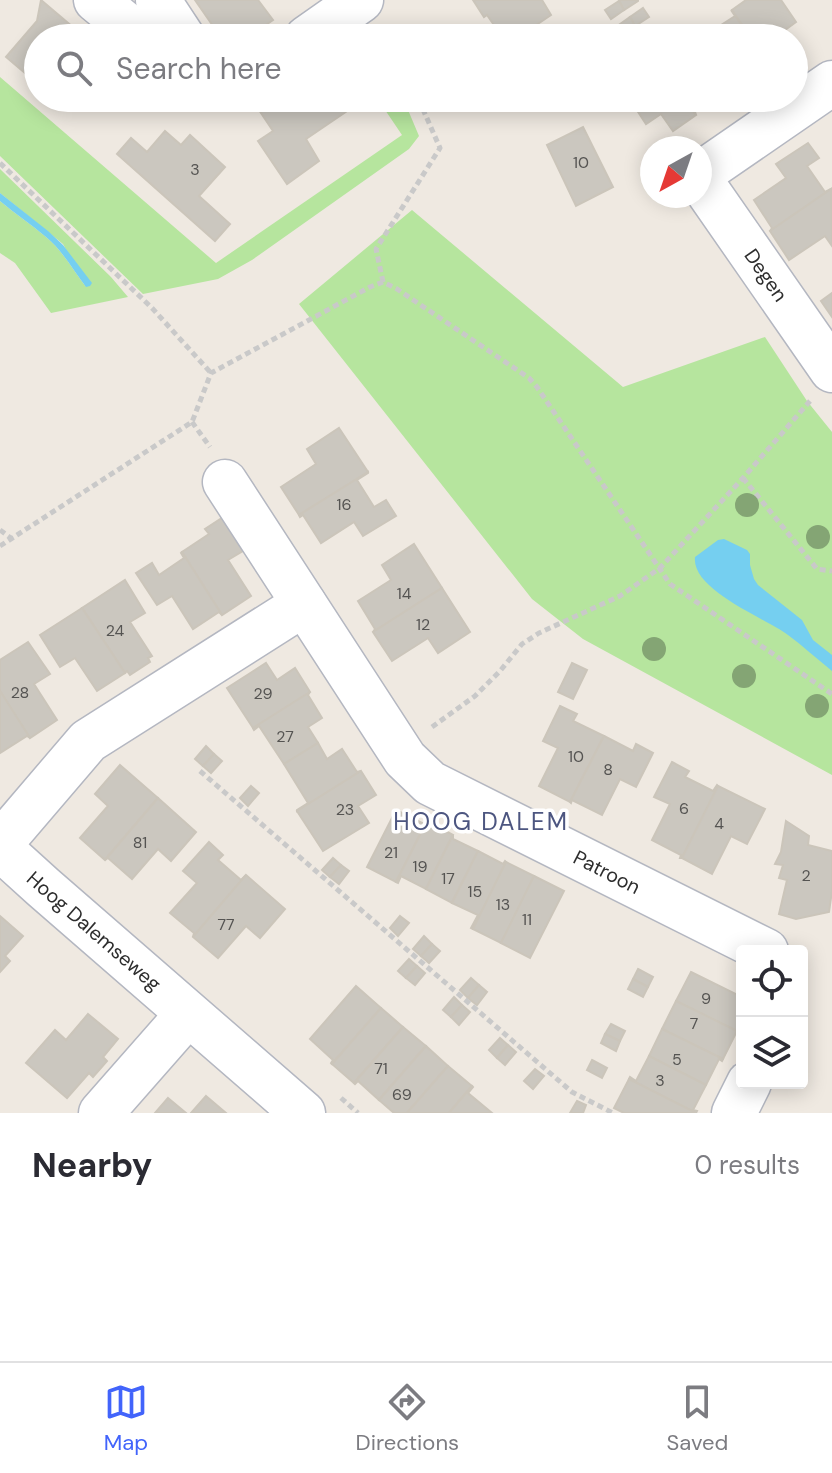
<!DOCTYPE html>
<style>
:root{--surface:#fff;--page:#f7f7f7;--text:#2b2b33;--muted:#7c7c81;--line:#e1e1e2;--accent:#4264fb}
body{margin:0;font-family:"DM Sans",sans-serif;background:var(--page);color:var(--text)}
.controls{position:absolute;right:24px;bottom:24px;display:grid;overflow:hidden;border-radius:8px;box-shadow:0 4px 20px #0003}
.controls button{width:72px;height:72px;display:grid;place-items:center;padding:0;border:0;border-bottom:2px solid var(--line);background:var(--surface);color:var(--text);font:40px sans-serif}
.compass{position:absolute;left:640px;top:136px;width:72px;height:72px;border-radius:50%;background:var(--surface);box-shadow:0 4px 20px #0003;rotate:220deg}
.list{margin:0;padding:0;list-style:none}
h2{display:flex;justify-content:space-between;align-items:center;height:104px;margin:0;padding:0 32px;font-size:34px}
h2 small{font-size:26px;font-weight:400;color:var(--muted)}
.icon{flex:none;width:44px;height:44px;fill:none;stroke:currentColor;stroke-width:2;stroke-linecap:round;stroke-linejoin:round}
.map{position:relative;flex:none;width:832px;height:1113px;overflow:hidden}
.search{position:absolute;background:var(--surface);box-shadow:0 4px 20px #0003;left:24px;right:24px;top:24px;height:88px;display:flex;align-items:center;gap:20px;box-sizing:border-box;padding:0 28px;border-radius:44px;color:var(--muted);font-size:30px}
.sheet{height:248px;background:var(--surface)}
nav{display:flex;justify-content:space-around;align-items:center;box-sizing:border-box;height:112px;border-top:2px solid var(--line);background:var(--surface);font-size:22px;color:var(--muted)}
nav a{display:grid;justify-items:center;gap:4px}
nav .on{color:var(--accent)}
.map>svg:first-child{display:block}
.green{fill:#b6e59e}
.water{fill:#75cff0}
.building{fill:#cbc7bf;stroke:#cbc5ba;stroke-width:2}
.lines{fill:none;stroke-linecap:round;stroke-linejoin:round}
.minor-casing{stroke:#b4b7c1;stroke-width:47}
.path{stroke:#c9c9c9;stroke-width:5;stroke-dasharray:6 4;stroke-linecap:butt}
.minor{stroke:#fff;stroke-width:44}
.tree{fill:#84a574}
.labels{text-anchor:middle;stroke-width:7;stroke-linejoin:round;paint-order:stroke}
.number-label{font-size:16px;fill:#555452}
.street-label{font-size:20px;fill:#2e2e2e;stroke:#fff}
.quarter-label{font-size:24px;letter-spacing:2px;fill:#4d5680;stroke:#fff}
</style>
<div class="map">
<svg width="832" height="1113" viewBox="0 0 832 1113">
<rect width="100%" height="100%" fill="#efe9e1"/>
<g class="green">
<polygon points="0,77 216,263 402,135 377,98 403,98 419,136 409,149 252,260 218,279 143,294 0,156"/>
<path d="M 0,169 L 111,277 L 128,297 L 51,313 L 15,263 L 0,253 L 0,201 C 15,214 31,224 46,237 C 62,250 73,270 86,287 L 63,244 L 0,193 Z"/>
<polygon points="412,210 623,387 765,337 807,401 832,432 832,775 583,639 532,599 299,304"/>
</g>
<g class="water">
<path d="M 0,193 L 48,231 L 63,245 L 92,283 L 90,286 L 86,287 C 73,270 62,250 46,237 C 31,224 15,214 0,201 Z"/>
<path d="M 724,539 L 747,550 L 750,554 L 750,565 L 754,579 L 758,585 L 802,620 L 813,640 L 832,655 L 832,671 C 817,659 803,646 788,635 C 765,618 691,590 695,557 L 718,540 Z"/>
</g>
<g class="building">
<polygon points="41,0 81,34 78,38 38,38 38,84 6,57 37,21"/>
<polygon points="195,0 258,0 273,20 247,38 241,38 233,26 220,36"/>
<polygon points="473,0 542,0 551,15 517,38 503,38 487,15 484,17"/>
<polygon points="620,0 638,0 638,1 624,10 619,1"/>
<polygon points="746,0 781,0 796,22 781,33 785,38 751,38 732,10"/>
<polygon points="619,1 624,10 611,19 605,10"/>
<polygon points="643,8 649,17 635,26 630,17"/>
<polygon points="731,10 751,38 701,38 735,16"/>
<polygon points="630,17 635,26 622,35 616,27"/>
<polygon points="276,98 352,98 356,105 306,139 319,161 287,184 258,141 273,131 259,110"/>
<polygon points="629,98 684,98 696,115 673,131 661,114 646,124"/>
<polygon points="684,98 716,98 695,112 696,115"/>
<polygon points="583,127 613,187 576,206 547,145"/>
<polygon points="165,131 181,145 190,135 225,167 199,196 230,224 215,241 117,154 131,138 147,152"/>
<polygon points="808,143 819,158 807,166 825,192 831,189 770,231 772,228 754,200 786,178 776,164"/>
<polygon points="831,189 832,246 825,236 789,260 770,231"/>
<polygon points="832,293 832,317 821,301"/>
<polygon points="339,428 368,472 299,515 281,487 316,464 307,449"/>
<polygon points="368,472 368,473 357,480 374,507 386,500 396,516 363,536 354,522 321,543 303,515 300,517 299,515"/>
<polygon points="222,518 243,551 228,560 251,596 222,615 182,552 209,534 205,529"/>
<polygon points="414,544 442,588 373,632 375,629 358,601 391,580 382,565"/>
<polygon points="182,552 222,615 219,612 193,629 172,596 157,605 136,573 152,563 159,575 184,558 181,553"/>
<polygon points="125,580 145,613 130,622 152,656 148,658 150,662 130,675 127,671 125,673 82,608"/>
<polygon points="442,588 470,632 438,653 428,638 392,661 373,632"/>
<polygon points="82,608 125,673 97,691 75,658 60,667 40,635"/>
<polygon points="28,642 50,674 34,684 57,720 30,738 0,691 0,660"/>
<polygon points="266,663 277,680 295,668 310,692 253,728 227,688"/>
<polygon points="572,663 587,670 573,699 558,692"/>
<polygon points="0,691 30,738 27,736 0,753"/>
<polygon points="310,692 308,695 322,718 308,727 318,743 284,764 259,726 254,730 253,728"/>
<polygon points="560,706 577,714 573,721 604,736 570,802 539,786 558,748 543,741"/>
<polygon points="604,736 633,751 636,744 653,753 636,787 620,779 602,815 572,800 571,803 570,802"/>
<polygon points="318,743 327,759 342,749 357,772 361,771 297,811 297,810 308,803 284,764"/>
<polygon points="206,746 214,754 203,766 195,759"/>
<polygon points="214,754 222,761 211,773 203,766"/>
<polygon points="672,762 689,771 685,777 713,791 717,785 718,786 682,858 680,858 681,855 652,840 670,804 654,797"/>
<polygon points="120,765 158,798 105,860 80,838 108,806 95,794"/>
<polygon points="361,771 376,795 358,806 369,823 323,851 297,811"/>
<polygon points="251,786 259,793 248,806 240,798"/>
<polygon points="718,786 765,809 747,844 731,836 712,874 682,858"/>
<polygon points="158,798 196,832 171,861 158,849 132,879 108,858 105,860"/>
<polygon points="396,810 424,824 427,821 396,882 367,867"/>
<polygon points="427,821 453,835 426,889 401,876 398,883 396,882"/>
<polygon points="786,821 809,836 808,845 832,851 832,891 829,912 796,919 779,914 787,880 779,878 783,865 775,864 781,852"/>
<polygon points="453,835 453,839 478,851 452,903 426,889"/>
<polygon points="209,842 223,855 218,860 241,880 246,875 193,937 194,933 170,913 197,883 183,871"/>
<polygon points="478,851 503,864 505,861 506,862 473,929 471,928 478,915 452,903"/>
<polygon points="333,858 341,865 330,877 322,870"/>
<polygon points="506,862 534,876 501,943 473,929"/>
<polygon points="341,865 349,871 339,884 330,877"/>
<polygon points="246,875 285,909 260,938 246,926 218,958 193,937"/>
<polygon points="534,876 564,891 530,958 501,943"/>
<polygon points="0,916 23,936 5,956 10,961 0,972"/>
<polygon points="400,916 409,923 398,936 390,928"/>
<polygon points="424,936 432,944 421,956 413,949"/>
<polygon points="432,944 440,951 429,963 421,956"/>
<polygon points="409,959 417,966 406,978 398,971"/>
<polygon points="417,966 425,973 415,985 406,978"/>
<polygon points="638,969 653,977 648,987 633,979"/>
<polygon points="691,972 742,997 742,1021 737,1031 676,1001"/>
<polygon points="471,978 479,985 468,998 460,990"/>
<polygon points="633,979 648,987 643,997 628,989"/>
<polygon points="479,985 487,992 477,1005 468,998"/>
<polygon points="356,986 381,1008 332,1064 331,1063 333,1060 310,1039"/>
<polygon points="454,997 462,1005 451,1017 443,1010"/>
<polygon points="676,1001 737,1031 723,1059 662,1029"/>
<polygon points="462,1005 470,1012 459,1025 451,1017"/>
<polygon points="381,1008 403,1027 354,1083 332,1064"/>
<polygon points="88,1014 118,1039 103,1057 107,1061 93,1077 89,1073 67,1098 26,1063 55,1030 66,1040"/>
<polygon points="611,1024 625,1031 620,1041 605,1034"/>
<polygon points="403,1027 426,1046 379,1100 358,1081 355,1084 354,1083"/>
<polygon points="662,1029 723,1059 722,1061 719,1059 706,1085 649,1056"/>
<polygon points="605,1034 620,1041 616,1051 601,1043"/>
<polygon points="500,1038 508,1045 497,1058 489,1050"/>
<polygon points="508,1045 516,1052 505,1065 497,1058"/>
<polygon points="426,1046 448,1066 407,1113 394,1113 379,1100"/>
<polygon points="649,1056 706,1085 693,1110 697,1111 696,1113 629,1079 630,1077 636,1081"/>
<polygon points="592,1060 607,1068 602,1078 587,1070"/>
<polygon points="448,1066 472,1086 449,1113 407,1113"/>
<polygon points="535,1069 544,1076 533,1089 524,1081"/>
<polygon points="629,1079 696,1113 624,1113 614,1108"/>
<polygon points="472,1086 473,1087 468,1093 492,1113 449,1113"/>
<polygon points="206,1096 226,1113 191,1113"/>
<polygon points="168,1098 186,1113 155,1113"/>
<polygon points="577,1101 586,1105 583,1113 570,1113"/>
</g>
<g class="lines">
<defs>
<g id="minor">
<polyline points="96,0 142,38"/>
<polyline points="158,0 183,38"/>
<polyline points="307,38 361,0"/>
<polyline points="700,174 832,83"/>
<polyline points="700,180 832,370"/>
<polyline points="225,482 405,759 430,783 766,951"/>
<polyline points="0,844 88,741 304,604"/>
<polyline points="0,848 43,887 303,1113"/>
<polyline points="101,1113 188,1014"/>
<polyline points="734,1113 749,1083"/>
</g>
</defs>
<use href="#minor" class="minor-casing"/>
<g class="path">
<polyline points="0,163 152,308 211,373"/>
<polyline points="383,282 376,249 440,148 418,98"/>
<polyline points="192,422 210,447"/>
<polyline points="743,478 817,569 832,571"/>
<polyline points="0,530 12,539"/>
<polyline points="0,546 192,422 211,373 370,287 383,282 397,289 529,378 537,387 670,584 832,694"/>
<polyline points="432,727 475,696 500,671 522,644 539,633 620,596 660,568 743,478 810,401"/>
<polyline points="200,771 572,1092 613,1113"/>
<polyline points="341,1098 358,1113"/>
</g>
<use href="#minor" class="minor"/>
</g>
<g class="tree">
<circle cx="747" cy="505" r="12"/>
<circle cx="818" cy="537" r="12"/>
<circle cx="654" cy="649" r="12"/>
<circle cx="744" cy="676" r="12"/>
<circle cx="817" cy="706" r="12"/>
</g>
<g class="labels">
<g class="number-label">
<text x="581" y="168">10</text>
<text x="195" y="175">3</text>
<text x="344" y="510">16</text>
<text x="404" y="599">14</text>
<text x="423" y="630">12</text>
<text x="115" y="636">24</text>
<text x="20" y="698">28</text>
<text x="263" y="699">29</text>
<text x="285" y="742">27</text>
<text x="576" y="762">10</text>
<text x="608" y="775">8</text>
<text x="684" y="814">6</text>
<text x="345" y="815">23</text>
<text x="719" y="829">4</text>
<text x="140" y="848">81</text>
<text x="391" y="858">21</text>
<text x="420" y="872">19</text>
<text x="806" y="881">2</text>
<text x="448" y="884">17</text>
<text x="475" y="897">15</text>
<text x="503" y="910">13</text>
<text x="527" y="925">11</text>
<text x="226" y="930">77</text>
<text x="706" y="1004">9</text>
<text x="694" y="1029">7</text>
<text x="677" y="1065">5</text>
<text x="381" y="1074">71</text>
<text x="660" y="1086">3</text>
<text x="402" y="1100">69</text>
</g>
<g class="street-label">
<text transform="translate(766 275) rotate(55)" y="7">Degen</text>
<text transform="translate(607 872) rotate(27)" y="7">Patroon</text>
<text transform="translate(94 931) rotate(41)" y="7">Hoog Dalemseweg</text>
</g>
<g class="quarter-label">
<text x="481" y="830">HOOG DALEM</text>
</g>
</g>
</svg>
<div class="controls">
<button><svg class="icon" aria-label="locate" viewBox="0 0 24 24"><circle cx="12" cy="12" r="6"/><path d="M12 2v4M12 18v4M2 12h4M18 12h4"/></svg></button>
<button><svg class="icon" aria-label="layers" viewBox="0 0 24 24"><path d="M12 4l9 5-9 5-9-5zM3 14l9 5 9-5"/></svg></button>
</div>
<svg class="compass" viewBox="-18 -18 36 36"><path d="M0-13l5 13h-10z" fill="#e53935"/><path d="M0 13l5-13h-10z" fill="#7c7c81"/></svg>
<div class="search"><svg class="icon" aria-label="search" viewBox="0 0 24 24"><circle cx="10" cy="10" r="6"/><path d="M15 15l6 6"/></svg>Search here</div>
</div>
<section class="sheet">
<h2>Nearby<small>0 results</small></h2>
<ul class="list">
</ul>
</section>
<nav>
<a class="on"><svg class="icon" aria-label="map" viewBox="0 0 24 24"><path d="M3 6l6-2 6 2 6-2v14l-6 2-6-2-6 2zM9 4v14M15 6v14"/></svg>Map</a>
<a><svg class="icon" aria-label="directions" viewBox="0 0 24 24"><path d="M12 3l9 9-9 9-9-9zM9 14v-3h6M13 9l2 2-2 2"/></svg>Directions</a>
<a><svg class="icon" aria-label="saved" viewBox="0 0 24 24"><path d="M7 4h10v16l-5-4-5 4z"/></svg>Saved</a>
</nav>
